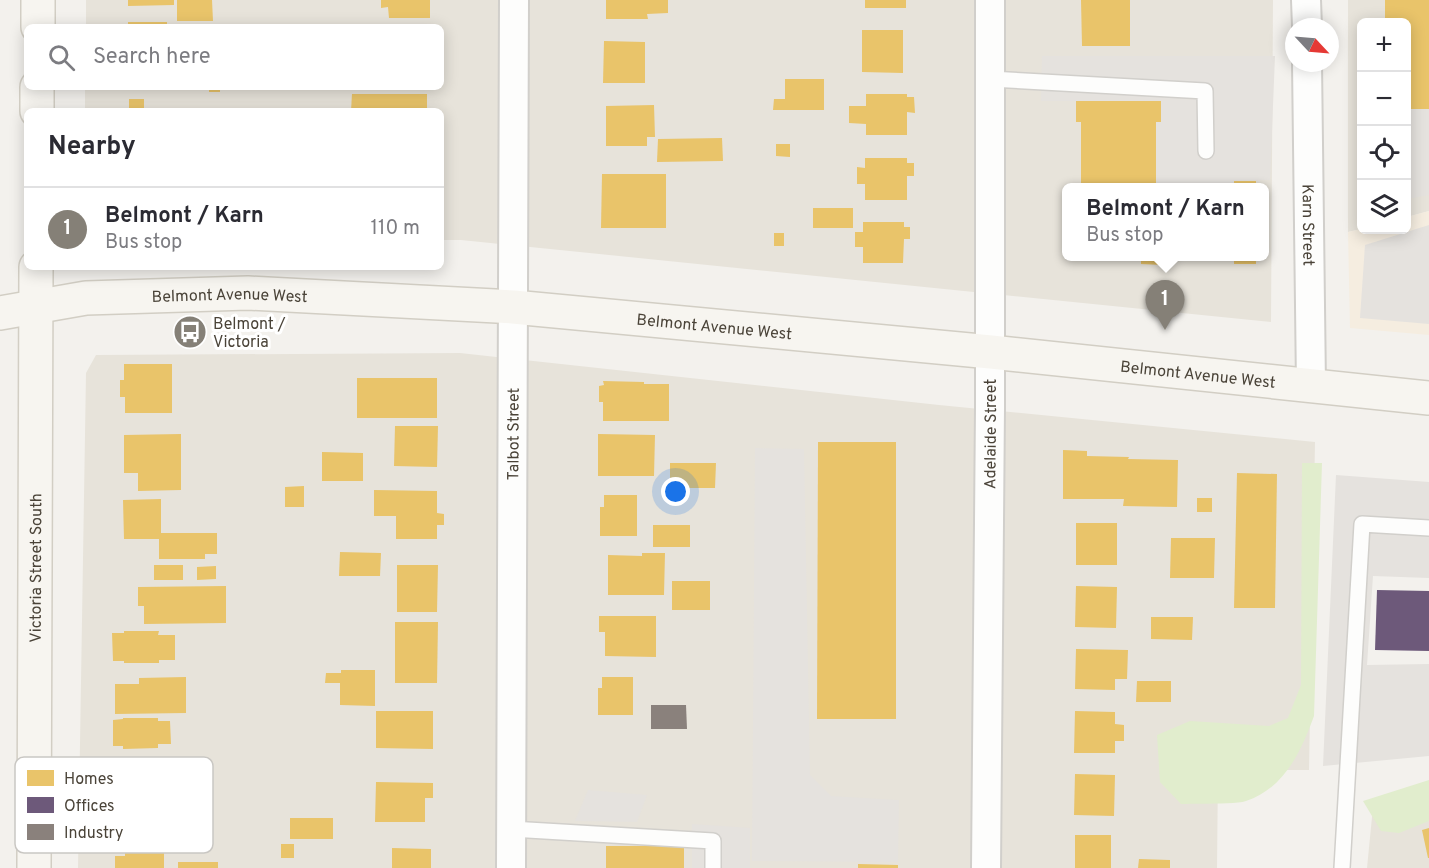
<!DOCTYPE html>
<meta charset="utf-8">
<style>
:root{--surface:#fff;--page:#f2f2f3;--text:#2b2b33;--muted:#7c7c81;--line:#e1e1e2;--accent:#858077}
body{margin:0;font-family:Overpass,sans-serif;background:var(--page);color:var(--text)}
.controls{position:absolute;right:18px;top:18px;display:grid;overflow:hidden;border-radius:9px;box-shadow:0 3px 15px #0003}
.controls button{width:54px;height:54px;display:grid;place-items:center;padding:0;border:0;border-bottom:2px solid var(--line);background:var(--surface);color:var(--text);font:30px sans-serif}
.compass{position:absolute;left:1285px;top:18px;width:54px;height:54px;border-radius:50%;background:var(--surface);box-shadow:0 3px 15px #0003;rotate:116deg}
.you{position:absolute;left:676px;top:492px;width:21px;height:21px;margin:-15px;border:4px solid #fff;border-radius:50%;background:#1a73e8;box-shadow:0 0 0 9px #1a73e833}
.badge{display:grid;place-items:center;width:39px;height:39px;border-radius:50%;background:var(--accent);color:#fff;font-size:20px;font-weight:700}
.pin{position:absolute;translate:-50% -50px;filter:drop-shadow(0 2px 3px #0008)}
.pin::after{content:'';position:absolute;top:32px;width:21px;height:18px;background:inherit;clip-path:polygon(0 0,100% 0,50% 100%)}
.popup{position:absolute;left:1062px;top:183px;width:207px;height:78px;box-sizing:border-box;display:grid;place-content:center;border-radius:9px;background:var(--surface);filter:drop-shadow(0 2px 4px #0005);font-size:20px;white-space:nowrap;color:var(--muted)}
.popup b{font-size:22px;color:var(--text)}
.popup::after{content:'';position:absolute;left:50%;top:100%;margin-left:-12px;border:12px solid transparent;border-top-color:var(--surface)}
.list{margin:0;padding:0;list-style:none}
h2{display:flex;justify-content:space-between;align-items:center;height:78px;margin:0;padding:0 24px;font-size:26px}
h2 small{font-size:20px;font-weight:400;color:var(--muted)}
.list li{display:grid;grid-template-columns:39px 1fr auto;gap:18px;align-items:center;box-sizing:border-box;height:84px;padding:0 24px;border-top:2px solid var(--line)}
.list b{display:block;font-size:22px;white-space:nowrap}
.list p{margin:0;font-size:20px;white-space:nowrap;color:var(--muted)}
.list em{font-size:20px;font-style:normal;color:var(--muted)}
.icon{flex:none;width:33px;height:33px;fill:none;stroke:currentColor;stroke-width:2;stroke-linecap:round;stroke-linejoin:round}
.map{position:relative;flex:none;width:1429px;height:868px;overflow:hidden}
.search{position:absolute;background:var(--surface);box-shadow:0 3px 15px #0003;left:24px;top:24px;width:420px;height:66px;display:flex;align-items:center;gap:15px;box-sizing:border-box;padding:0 21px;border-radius:9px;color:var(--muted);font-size:22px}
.panel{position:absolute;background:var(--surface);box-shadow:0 3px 15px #0003;left:24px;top:108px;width:420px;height:162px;border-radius:9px}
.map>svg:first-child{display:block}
.residential{fill:#e7e3da;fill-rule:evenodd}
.commercial{fill:#f5ede0}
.green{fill:#e1edcd}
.parking{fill:#e5e2de}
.homes{fill:#e9c46a}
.offices{fill:#6d597a}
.industry{fill:#8a817c}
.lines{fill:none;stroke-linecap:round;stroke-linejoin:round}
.lane-casing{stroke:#d1cfcb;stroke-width:18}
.street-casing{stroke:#d1cfcb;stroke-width:32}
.secondary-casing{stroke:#d2cec4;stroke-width:36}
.lane{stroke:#fdfdfc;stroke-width:15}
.street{stroke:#fdfdfc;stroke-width:28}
.secondary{stroke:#f7f5f0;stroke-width:33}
.labels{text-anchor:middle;stroke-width:6;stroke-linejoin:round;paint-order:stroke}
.street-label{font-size:16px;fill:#4a4338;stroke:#fff}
.poi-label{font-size:16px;fill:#4a4338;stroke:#fff;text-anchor:start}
.key{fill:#fff;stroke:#c9c7c3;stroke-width:1.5}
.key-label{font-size:16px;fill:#4a4338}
</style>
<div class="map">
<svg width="1429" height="868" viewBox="0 0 1429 868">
<rect width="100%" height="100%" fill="#f3f1ed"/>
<g class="residential">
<path d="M 86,0 L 1273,0 L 1271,322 L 461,240 L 441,240 L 441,111 L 85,111 L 85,87 L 441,87 L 441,27 L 86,27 ZM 1066,188 L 1264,188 L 1264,256 L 1066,256 Z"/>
<polygon points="1348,0 1429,0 1429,211 1407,217 1406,22 1362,22 1361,229 1348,232"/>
<polygon points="460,353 939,405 1315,442 1309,770 1218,770 1217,868 78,868 86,373 96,355"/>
<polygon points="1429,794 1429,868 1367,868 1373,807"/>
</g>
<polygon class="commercial" points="1429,211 1429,335 1350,328 1348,232 1361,229 1406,230 1407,217"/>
<g class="green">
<path d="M 1302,463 L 1322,463 L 1314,716 C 1301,751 1285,788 1246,801 C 1234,805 1196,803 1181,804 L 1160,782 L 1157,735 L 1190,721 L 1269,726 L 1288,718 L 1301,685 Z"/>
<polygon points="1429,780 1429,821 1399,833 1381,831 1363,801"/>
</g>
<g class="parking">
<polygon points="1042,56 1275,56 1270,180 1234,181 1234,186 1156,186 1156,122 1161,122 1161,101 1041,101"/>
<polygon points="1406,109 1429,109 1429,195 1407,199"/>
<polygon points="1429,225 1429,324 1360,318 1365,245"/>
<polygon points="755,448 804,449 810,775 831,796 899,800 898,862 752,861"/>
<polygon points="1336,475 1429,482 1429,578 1373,576 1367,665 1429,664 1429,756 1323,766"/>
<polygon points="588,790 647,795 637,822 575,821"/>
<polygon points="692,824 750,828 750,868 692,868"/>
</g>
<g class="homes">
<polygon points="128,0 174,0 174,5 128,6"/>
<polygon points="177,0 212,0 213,21 177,21"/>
<polygon points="381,0 430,0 430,18 389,18 388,7 381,8"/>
<polygon points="606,0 668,0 668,13 647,14 648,19 606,19"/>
<rect x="865" y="0" width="41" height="8"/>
<polygon points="1081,0 1130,0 1130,46 1082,46"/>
<polygon points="1385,0 1429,0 1429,109 1406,109 1406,22 1385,22"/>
<rect x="128" y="22" width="39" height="5"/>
<polygon points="862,30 903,30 903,73 862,72"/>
<polygon points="604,41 645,42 645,83 603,83"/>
<polygon points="785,79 824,79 824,110 773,110 774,99 785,99"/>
<rect x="209" y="87" width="11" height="5"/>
<polygon points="352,94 427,94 427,111 351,111"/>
<polygon points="866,94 907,94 907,97 914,97 915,113 907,112 907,135 866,135 866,124 849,123 849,106 866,106"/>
<rect x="129" y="99" width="15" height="12"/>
<polygon points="1076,101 1161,101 1161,122 1156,122 1156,188 1081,188 1081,122 1076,122"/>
<polygon points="654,105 655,137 647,137 647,146 606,146 606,106"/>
<polygon points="722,138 723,161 657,162 658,139"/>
<polygon points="776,144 790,144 790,157 776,156"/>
<polygon points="865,158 907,158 907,163 914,163 914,176 907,176 907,200 865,200 865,184 857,184 857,167 865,168"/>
<polygon points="602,174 666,174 666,228 601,228"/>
<rect x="1234" y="181" width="22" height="7"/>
<rect x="813" y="208" width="40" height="20"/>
<polygon points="863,222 904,222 904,227 910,227 910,239 904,239 903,263 863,263 863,247 855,247 855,232 863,232"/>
<rect x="774" y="233" width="10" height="13"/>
<polygon points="1141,256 1256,256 1256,264 1234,264 1234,260 1162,260 1162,265 1141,264"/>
<polygon points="124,364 172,364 172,413 125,413 125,397 120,397 120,380 124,380"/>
<rect x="357" y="378" width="80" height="40"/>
<polygon points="603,381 644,382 644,384 669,384 669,421 603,421 603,402 599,402 599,386 604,385"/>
<polygon points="395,426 438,426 437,467 394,466"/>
<polygon points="181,434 181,490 138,491 138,473 124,473 124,435"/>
<polygon points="598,434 655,435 654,476 598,476"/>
<polygon points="818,442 896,442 896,719 817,719"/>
<polygon points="1063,450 1087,451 1087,456 1129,457 1128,459 1178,460 1177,507 1123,506 1124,499 1063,499"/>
<polygon points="322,452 363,453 363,481 322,481"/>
<polygon points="670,463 716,463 715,488 670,488"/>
<polygon points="1237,473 1277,474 1275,608 1234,608"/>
<polygon points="304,486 304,507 285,507 285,487"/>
<polygon points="374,490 437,491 437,513 444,514 444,525 437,525 437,539 396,539 396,516 374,516"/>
<polygon points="604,495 637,495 637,536 600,536 600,507 604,507"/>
<rect x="1197" y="498" width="15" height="14"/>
<polygon points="161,499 161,533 217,533 217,554 205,554 205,559 159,559 159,539 124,539 123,500"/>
<rect x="1076" y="523" width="41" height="42"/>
<rect x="653" y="525" width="37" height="22"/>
<polygon points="1171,538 1215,538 1214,578 1170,578"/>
<polygon points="340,552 381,553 380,576 339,576"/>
<polygon points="642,553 665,553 664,595 608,595 608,555 642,556"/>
<rect x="154" y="565" width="29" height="15"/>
<polygon points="397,565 438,565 437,612 397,612"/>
<polygon points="216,566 216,579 197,580 197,567"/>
<rect x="672" y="581" width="38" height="29"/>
<polygon points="226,586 226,623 144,624 144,606 138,606 138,587"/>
<polygon points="1076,586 1117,587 1116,628 1075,627"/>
<polygon points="599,616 656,616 656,657 605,656 605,632 599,632"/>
<polygon points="1151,617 1193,617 1192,640 1151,639"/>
<polygon points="395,622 438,622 437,683 395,683"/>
<polygon points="124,631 159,631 158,635 175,635 175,660 159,660 159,663 124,663 124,661 113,661 112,633 124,633"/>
<polygon points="1076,649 1128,650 1127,679 1115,679 1115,690 1075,689"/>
<polygon points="341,670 375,670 375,706 340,705 340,683 325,683 326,673 341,673"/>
<polygon points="186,677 186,713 115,714 115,684 139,684 139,678"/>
<polygon points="602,677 633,677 633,715 598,715 598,688 602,688"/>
<polygon points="1137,681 1171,681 1171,702 1136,702"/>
<polygon points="376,711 433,711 433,749 376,748"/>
<polygon points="1075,711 1115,712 1115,724 1124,725 1124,741 1115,741 1115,753 1074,753"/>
<polygon points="123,718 158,718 158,721 170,721 171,744 158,744 158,748 123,749 123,746 113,746 113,720 123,719"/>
<polygon points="124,762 162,763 162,765 191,766 190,803 123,800 123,796 112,796 113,765 124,765"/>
<polygon points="1075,774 1115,775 1114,816 1074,815"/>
<polygon points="376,782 433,783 433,798 425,798 425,822 375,822"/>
<polygon points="123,809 158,810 158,814 173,815 173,837 157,836 157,842 122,841 122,838 111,838 112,811 123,811"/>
<rect x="290" y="818" width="43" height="21"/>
<polygon points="1429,828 1429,858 1428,858 1422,830"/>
<rect x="1075" y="835" width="36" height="33"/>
<rect x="281" y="844" width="13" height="14"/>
<rect x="606" y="846" width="78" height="22"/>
<polygon points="392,848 431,849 431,868 392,868"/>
<polygon points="125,852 164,852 164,868 115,868 115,856 125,856"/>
<polygon points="1139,859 1170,860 1170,868 1138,868"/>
<rect x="178" y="862" width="40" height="6"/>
<polygon points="858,864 898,865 898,868 858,868"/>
</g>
<polygon class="offices" points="1377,590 1429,591 1429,651 1375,650"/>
<polygon class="industry" points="651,705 686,705 687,729 651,729"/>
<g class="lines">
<defs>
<g id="lane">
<polyline points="990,79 1205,91 1206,151"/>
<polyline points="511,829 713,841 713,868"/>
<polyline points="1342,868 1362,524 1429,528"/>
</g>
<g id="street">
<polyline points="1306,0 1307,27"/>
<path id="s1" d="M 1307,63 L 1311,386"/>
<path id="s2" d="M 511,868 L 514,0"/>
<path id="s3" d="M 986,868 L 990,407 L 990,0"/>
</g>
<g id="secondary">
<polyline points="38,27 38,0"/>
<polyline points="37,111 37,87"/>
<path id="s4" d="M 0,313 L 86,298 L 248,293 L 513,307 L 991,352 L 1429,398"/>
<path id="s5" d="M 34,868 L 36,267"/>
</g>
</defs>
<use href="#lane" class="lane-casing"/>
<use href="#street" class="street-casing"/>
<use href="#secondary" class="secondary-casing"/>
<use href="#lane" class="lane"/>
<use href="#street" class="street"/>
<use href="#secondary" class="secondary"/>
</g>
<defs>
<symbol id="bus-disc" viewBox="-11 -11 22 22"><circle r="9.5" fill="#858077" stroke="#fff"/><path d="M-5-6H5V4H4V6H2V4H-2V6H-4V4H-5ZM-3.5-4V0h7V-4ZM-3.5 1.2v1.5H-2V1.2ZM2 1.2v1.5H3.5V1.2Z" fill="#fff"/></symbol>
</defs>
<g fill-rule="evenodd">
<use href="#bus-disc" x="171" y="313" width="38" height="38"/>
</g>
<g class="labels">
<g class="street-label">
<text dy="6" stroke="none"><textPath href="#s1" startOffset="162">Karn Street</textPath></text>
<text dy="6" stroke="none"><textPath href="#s4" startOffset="231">Belmont Avenue West</textPath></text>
<text dy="6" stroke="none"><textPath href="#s4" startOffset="717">Belmont Avenue West</textPath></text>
<text dy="6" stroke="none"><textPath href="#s4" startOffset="1203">Belmont Avenue West</textPath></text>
<text dy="6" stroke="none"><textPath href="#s2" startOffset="434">Talbot Street</textPath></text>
<text dy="6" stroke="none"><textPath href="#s3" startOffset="434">Adelaide Street</textPath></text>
<text dy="6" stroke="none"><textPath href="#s5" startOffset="300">Victoria Street South</textPath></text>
</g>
<g class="poi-label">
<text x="213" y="329">Belmont /<tspan x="213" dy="18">Victoria</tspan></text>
</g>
</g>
<rect x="15" y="757" width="198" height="96" rx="9" class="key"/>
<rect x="27" y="770" width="27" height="16" fill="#e9c46a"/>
<rect x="27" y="797" width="27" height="16" fill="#6d597a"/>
<rect x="27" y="824" width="27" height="16" fill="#8a817c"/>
<g class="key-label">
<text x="64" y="784">Homes</text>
<text x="64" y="811">Offices</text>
<text x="64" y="838">Industry</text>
</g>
</svg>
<div class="controls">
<button>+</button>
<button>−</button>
<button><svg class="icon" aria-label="locate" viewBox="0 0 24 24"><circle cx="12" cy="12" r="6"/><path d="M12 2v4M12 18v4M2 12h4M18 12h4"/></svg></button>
<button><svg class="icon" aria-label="layers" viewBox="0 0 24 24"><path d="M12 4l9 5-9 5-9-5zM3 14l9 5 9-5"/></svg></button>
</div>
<svg class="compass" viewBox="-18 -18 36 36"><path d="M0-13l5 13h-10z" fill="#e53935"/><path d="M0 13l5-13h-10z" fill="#7c7c81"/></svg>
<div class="you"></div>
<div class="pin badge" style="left:1165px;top:330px">1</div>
<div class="popup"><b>Belmont / Karn</b>Bus stop</div>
<div class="search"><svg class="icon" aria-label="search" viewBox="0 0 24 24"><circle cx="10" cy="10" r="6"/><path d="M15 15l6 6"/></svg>Search here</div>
<section class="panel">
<h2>Nearby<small></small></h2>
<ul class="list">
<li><span class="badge">1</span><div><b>Belmont / Karn</b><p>Bus stop</p></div><em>110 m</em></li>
</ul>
</section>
</div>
